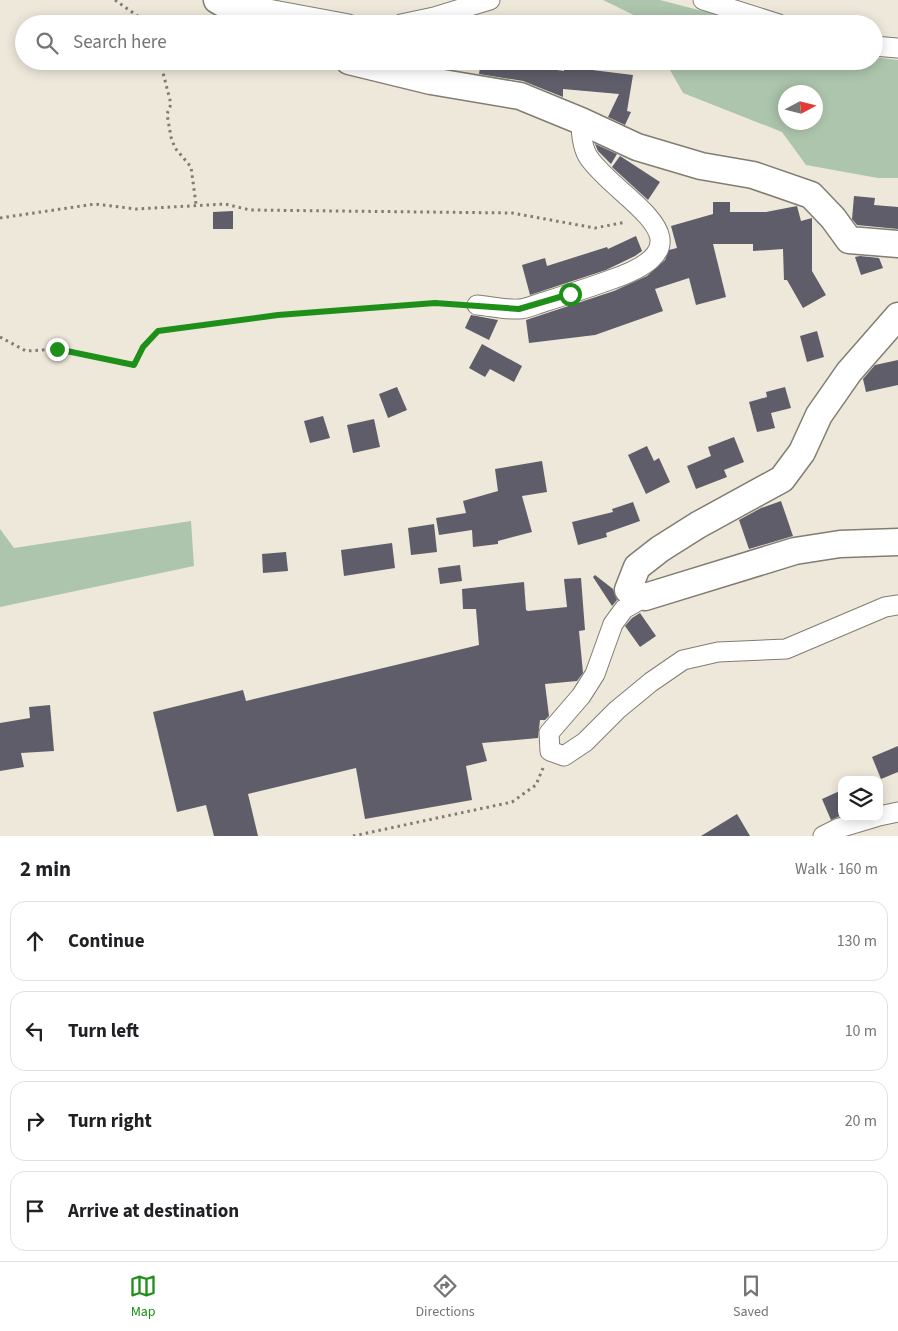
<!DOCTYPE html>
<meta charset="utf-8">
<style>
:root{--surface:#fff;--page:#f6f6f6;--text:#202124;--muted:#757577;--line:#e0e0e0;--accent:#1e8f18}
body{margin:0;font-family:"Source Sans 3",sans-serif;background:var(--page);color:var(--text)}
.controls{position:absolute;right:15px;bottom:15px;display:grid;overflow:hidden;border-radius:10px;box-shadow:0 2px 12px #0003}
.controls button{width:45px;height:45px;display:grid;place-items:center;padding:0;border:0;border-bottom:1px solid var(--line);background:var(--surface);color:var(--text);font:25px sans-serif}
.compass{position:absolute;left:778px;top:85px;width:45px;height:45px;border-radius:50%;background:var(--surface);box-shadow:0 2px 12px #0003;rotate:83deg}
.stop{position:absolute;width:15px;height:15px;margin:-11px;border:4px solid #1e8f18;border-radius:50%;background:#fff}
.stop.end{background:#1e8f18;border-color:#fff;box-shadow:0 1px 5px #0008}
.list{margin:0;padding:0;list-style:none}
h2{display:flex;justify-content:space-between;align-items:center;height:65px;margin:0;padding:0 20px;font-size:21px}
h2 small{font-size:16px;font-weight:400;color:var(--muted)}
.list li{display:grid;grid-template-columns:32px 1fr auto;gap:15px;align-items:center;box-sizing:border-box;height:80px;margin:0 10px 10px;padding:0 10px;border:1px solid var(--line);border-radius:15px}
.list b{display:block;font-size:19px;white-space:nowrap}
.list em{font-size:16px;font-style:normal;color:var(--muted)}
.icon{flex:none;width:28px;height:28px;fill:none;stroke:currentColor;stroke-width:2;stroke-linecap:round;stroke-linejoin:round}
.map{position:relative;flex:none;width:898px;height:836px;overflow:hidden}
.search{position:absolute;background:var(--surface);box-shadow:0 2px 12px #0003;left:15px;right:15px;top:15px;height:55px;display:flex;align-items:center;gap:12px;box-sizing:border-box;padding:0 18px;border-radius:28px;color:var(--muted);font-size:19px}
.sheet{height:425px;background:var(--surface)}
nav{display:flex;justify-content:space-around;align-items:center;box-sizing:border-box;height:70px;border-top:1px solid var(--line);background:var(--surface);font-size:14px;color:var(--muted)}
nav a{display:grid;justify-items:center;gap:2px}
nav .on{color:var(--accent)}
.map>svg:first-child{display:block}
.green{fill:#adc5ad;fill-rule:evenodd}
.building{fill:#5e5d69}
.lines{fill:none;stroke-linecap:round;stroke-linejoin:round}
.street-casing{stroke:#827d71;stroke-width:21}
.secondary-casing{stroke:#827d71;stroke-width:29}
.path{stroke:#807c73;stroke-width:3;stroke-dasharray:2.5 4;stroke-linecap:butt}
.street{stroke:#fff;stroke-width:19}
.secondary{stroke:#fff;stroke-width:26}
.route{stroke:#1e8f18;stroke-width:6}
</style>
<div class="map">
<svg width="898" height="836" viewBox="0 0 898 836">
<rect width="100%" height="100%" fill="#ede8da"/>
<g class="green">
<polygon points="603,0 660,0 752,24 652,24"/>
<path d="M 874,57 L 898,60 L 898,178 L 878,178 L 806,165 L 782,132 L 683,93 L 665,61 L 874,61 ZM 816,92 L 816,122 L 786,122 L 786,92 Z"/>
<polygon points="191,521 194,566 0,607 0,529 14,548"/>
</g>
<g class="building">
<polygon points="481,61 529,61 528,66 564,71 564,61 584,61 584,69 633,75 627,111 631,112 625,125 608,117 619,94 563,89 563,97 523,81 479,74"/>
<polygon points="595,144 617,154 611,164 598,151"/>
<polygon points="620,156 660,182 648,200 612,167"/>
<polygon points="854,196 875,198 874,205 898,207 898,229 857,225 852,219"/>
<polygon points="713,202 730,202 730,212 766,212 797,206 801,221 812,218 812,271 826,295 803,308 787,280 784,280 783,249 753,251 753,244 713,244 726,297 696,305 689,278 655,289 663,311 595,335 529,343 526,320 614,291 647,276 665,260 669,250 677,248 671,226 713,214"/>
<polygon points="233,211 233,229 213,229 213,212"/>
<polygon points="636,236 642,251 635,256 606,270 530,295 522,265 545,258 547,266 607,247 608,249"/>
<polygon points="860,256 879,258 883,268 861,275 855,257"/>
<polygon points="471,315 498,320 489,340 465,328"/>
<polygon points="817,331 824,357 807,362 800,336"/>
<polygon points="482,344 522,366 514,382 490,369 485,377 469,368"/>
<polygon points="898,360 898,385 866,392 863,379 875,365"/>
<polygon points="397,387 407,410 388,418 379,394"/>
<polygon points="785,387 791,408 771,413 775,428 757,432 749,402 767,397 766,392"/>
<polygon points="323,416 330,438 310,443 304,421"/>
<polygon points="374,419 380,447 353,453 347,425"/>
<polygon points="734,437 744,462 724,470 727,477 696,489 687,466 711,456 708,447"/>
<polygon points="647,446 654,461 659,458 670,482 646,494 628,455"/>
<polygon points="542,461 547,492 522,496 532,532 498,541 498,544 473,547 472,530 439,535 436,518 466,513 463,501 498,491 495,469"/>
<polygon points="781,501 793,536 749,549 739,520 761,508"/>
<polygon points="633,502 640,521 606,533 607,537 578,545 572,522 613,512 612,509"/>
<polygon points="434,524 437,552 411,555 408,528"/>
<polygon points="392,543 395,568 344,576 341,550"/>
<polygon points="286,552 288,571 263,573 262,554"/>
<polygon points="460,565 462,581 440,584 438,568"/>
<polygon points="595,575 613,589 617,600 612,606 593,577"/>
<polygon points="581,578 585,630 579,631 583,673 577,681 545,684 549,716 545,720 540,720 538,738 482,743 487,761 466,766 472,800 365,819 356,768 248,794 258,836 214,836 206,805 177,812 153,712 243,690 246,701 479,645 476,609 463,609 462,589 524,582 526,610 528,611 567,607 564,579"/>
<polygon points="640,613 656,636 640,647 625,626 632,618"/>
<polygon points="50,705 54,751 21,753 24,767 0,771 0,723 30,718 29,707"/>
<polygon points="898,746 898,772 881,779 872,757"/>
<polygon points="842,790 842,815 831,820 822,799"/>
<polygon points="737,814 750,836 701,836"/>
</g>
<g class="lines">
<defs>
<g id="street">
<polyline points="703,0 779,24"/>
<polyline points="230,2 349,24"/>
<polyline points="401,24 434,17 490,0"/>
<polyline points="874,46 898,48"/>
<path d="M 477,305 C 490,306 505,310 519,309 C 527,309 536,304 544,302 C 566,295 588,288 610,280 C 719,243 621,203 589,158 C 582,148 581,132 581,121"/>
<polyline points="645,597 624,609 613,624 595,674 581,696 549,733 550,751 564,756 585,742 617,710 651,682 683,660 718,652 786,649 885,607 898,605"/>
<polyline points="879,816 898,812"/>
<polyline points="823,836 839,828 876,817"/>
</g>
<g id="secondary">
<polyline points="217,0 260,24"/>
<polyline points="349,61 431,81 520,96 581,121 637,147 701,166 753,175 811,195 833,218 849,240 898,244"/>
<polyline points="898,316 849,372 819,415 802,452 782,479 698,525 660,549 637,567 628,590 645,597 795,551 840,544 898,542"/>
</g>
</defs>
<use href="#street" class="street-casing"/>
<use href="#secondary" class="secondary-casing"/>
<g class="path">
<polyline points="115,0 149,24"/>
<polyline points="160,61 171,104 167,114 171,137 175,148 191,167 196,204"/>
<polyline points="0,218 95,204 136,209 225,204 250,210 512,213 595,228 626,222"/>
<polyline points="0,337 26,351 57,349 134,365 143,347 158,331 278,315 435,303 459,304"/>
<polyline points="353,836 512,802 536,785 543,768"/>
</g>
<use href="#street" class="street"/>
<use href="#secondary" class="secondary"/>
</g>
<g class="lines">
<polyline class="route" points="57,349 134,365 143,347 158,331 278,315 435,303 519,309 570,294"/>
</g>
</svg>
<div class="controls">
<button><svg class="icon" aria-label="layers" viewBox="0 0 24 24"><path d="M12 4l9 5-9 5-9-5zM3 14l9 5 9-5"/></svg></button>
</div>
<svg class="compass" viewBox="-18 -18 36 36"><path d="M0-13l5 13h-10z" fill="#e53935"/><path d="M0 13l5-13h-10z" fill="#757577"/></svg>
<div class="stop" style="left:570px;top:294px"></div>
<div class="stop end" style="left:57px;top:349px"></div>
<div class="search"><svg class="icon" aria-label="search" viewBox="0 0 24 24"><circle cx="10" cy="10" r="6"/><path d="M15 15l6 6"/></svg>Search here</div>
</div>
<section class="sheet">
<h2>2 min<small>Walk · 160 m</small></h2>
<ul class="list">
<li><svg class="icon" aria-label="ahead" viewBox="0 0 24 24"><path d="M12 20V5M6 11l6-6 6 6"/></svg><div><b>Continue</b></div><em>130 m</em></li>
<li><svg class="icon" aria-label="left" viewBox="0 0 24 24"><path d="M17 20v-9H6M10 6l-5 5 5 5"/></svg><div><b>Turn left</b></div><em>10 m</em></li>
<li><svg class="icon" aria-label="right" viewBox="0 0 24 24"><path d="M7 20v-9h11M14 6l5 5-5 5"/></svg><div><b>Turn right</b></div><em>20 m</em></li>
<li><svg class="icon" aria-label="arrive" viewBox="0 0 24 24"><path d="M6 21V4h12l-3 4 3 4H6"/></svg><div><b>Arrive at destination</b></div></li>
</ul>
</section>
<nav>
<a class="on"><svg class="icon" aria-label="map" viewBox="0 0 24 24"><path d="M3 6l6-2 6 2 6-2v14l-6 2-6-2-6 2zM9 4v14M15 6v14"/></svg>Map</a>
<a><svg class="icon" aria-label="directions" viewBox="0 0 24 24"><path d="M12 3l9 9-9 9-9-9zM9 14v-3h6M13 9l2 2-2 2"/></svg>Directions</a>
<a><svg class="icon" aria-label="saved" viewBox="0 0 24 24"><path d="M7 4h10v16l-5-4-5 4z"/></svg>Saved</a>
</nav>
